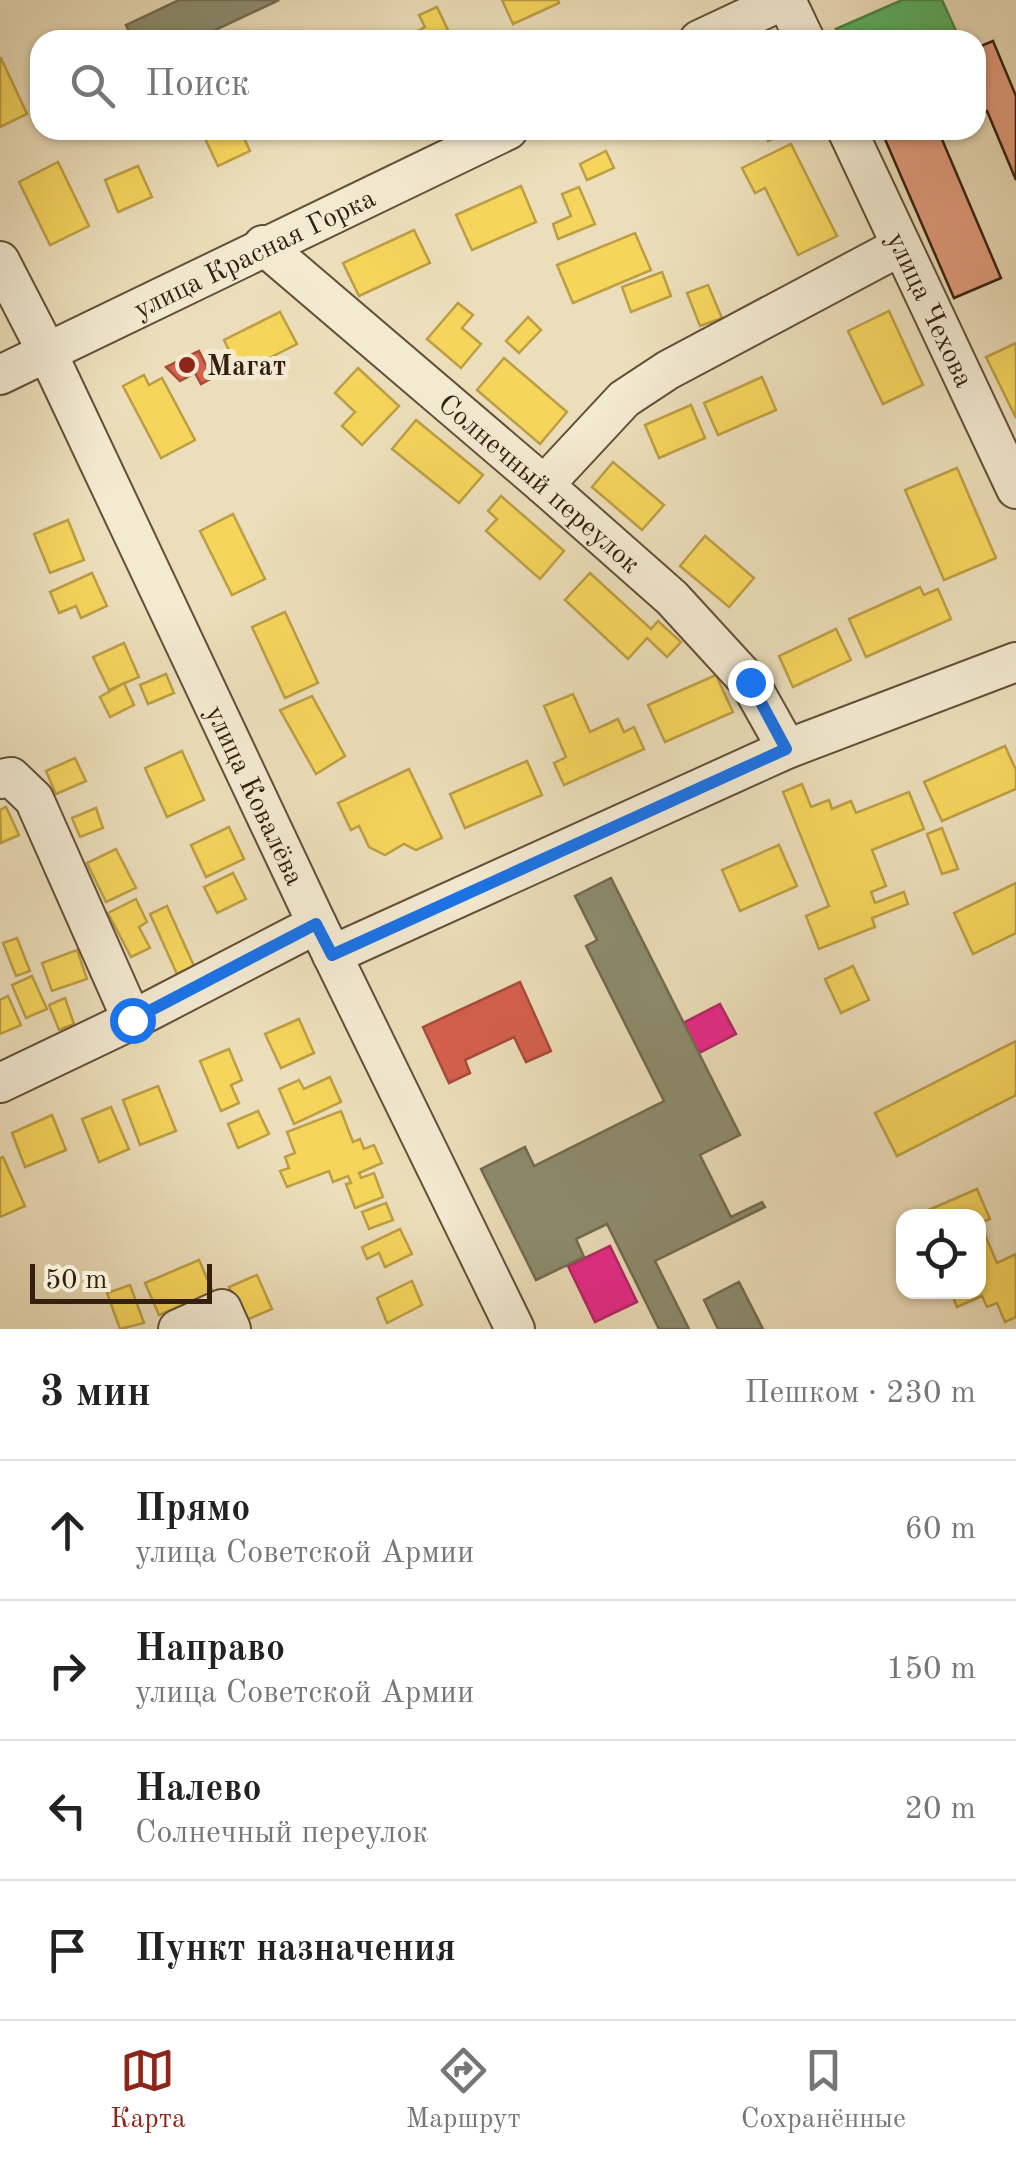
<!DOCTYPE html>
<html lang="ru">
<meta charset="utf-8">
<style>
:root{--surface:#fff;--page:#f2f2f2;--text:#222;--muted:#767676;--line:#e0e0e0;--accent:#8f2418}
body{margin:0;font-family:"Old Standard TT",serif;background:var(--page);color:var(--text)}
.controls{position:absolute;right:30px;bottom:30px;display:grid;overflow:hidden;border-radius:20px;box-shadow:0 2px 8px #0004}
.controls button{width:90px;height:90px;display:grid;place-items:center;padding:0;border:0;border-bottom:2px solid var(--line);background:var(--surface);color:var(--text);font:50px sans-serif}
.scale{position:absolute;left:30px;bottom:25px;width:182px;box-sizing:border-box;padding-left:10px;border:5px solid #351f0d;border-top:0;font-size:28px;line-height:35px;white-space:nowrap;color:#351f0d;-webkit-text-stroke:8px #f3ead2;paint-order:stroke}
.stop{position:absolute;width:30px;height:30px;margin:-22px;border:8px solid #1a73e8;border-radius:50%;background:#fff}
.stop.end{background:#1a73e8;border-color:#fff;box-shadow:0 2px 10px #0008}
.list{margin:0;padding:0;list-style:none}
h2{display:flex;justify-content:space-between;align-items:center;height:130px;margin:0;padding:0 40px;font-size:42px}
h2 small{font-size:32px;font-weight:400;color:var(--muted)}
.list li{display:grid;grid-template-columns:65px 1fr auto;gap:30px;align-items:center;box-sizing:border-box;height:140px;padding:0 40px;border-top:2px solid var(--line)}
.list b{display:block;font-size:38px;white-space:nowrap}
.list p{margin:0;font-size:32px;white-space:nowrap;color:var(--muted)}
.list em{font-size:32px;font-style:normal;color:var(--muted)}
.icon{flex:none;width:55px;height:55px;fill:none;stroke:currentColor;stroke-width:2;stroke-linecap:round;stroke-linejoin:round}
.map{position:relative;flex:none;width:1016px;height:1329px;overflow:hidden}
.search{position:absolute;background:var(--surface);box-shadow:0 2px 8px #0004;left:30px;right:30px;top:30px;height:110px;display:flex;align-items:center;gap:25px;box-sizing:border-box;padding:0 35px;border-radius:30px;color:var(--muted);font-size:38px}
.sheet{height:690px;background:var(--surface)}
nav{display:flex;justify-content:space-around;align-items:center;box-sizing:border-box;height:140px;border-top:2px solid var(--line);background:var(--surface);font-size:28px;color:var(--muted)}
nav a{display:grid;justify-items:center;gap:5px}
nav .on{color:var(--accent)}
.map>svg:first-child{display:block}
.homes{fill:#f6d55c;stroke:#bc9e44;stroke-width:2.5}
.shops{fill:#d6604d;stroke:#a64c3a;stroke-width:2.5}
.health{fill:#e7298a;stroke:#b22664;stroke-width:2.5}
.public{fill:#5aae61;stroke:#4f8348;stroke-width:2.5}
.industry{fill:#8c8c6e;stroke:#726b51;stroke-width:2.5}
.building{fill:#e49d7e;stroke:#351f0d;stroke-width:2.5}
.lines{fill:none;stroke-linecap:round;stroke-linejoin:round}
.minor-casing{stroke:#634f38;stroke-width:42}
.minor{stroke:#f3ead2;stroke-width:38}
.route{stroke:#1a73e8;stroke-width:12}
.poi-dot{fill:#8f2418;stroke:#f3ead2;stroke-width:4}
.labels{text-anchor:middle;stroke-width:10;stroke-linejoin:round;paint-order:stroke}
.street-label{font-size:28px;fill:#351f0d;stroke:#f3ead2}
.poi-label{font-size:28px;font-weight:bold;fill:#351f0d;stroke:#f3ead2;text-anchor:start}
</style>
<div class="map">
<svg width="1016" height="1329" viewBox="0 0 1016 1329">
<rect width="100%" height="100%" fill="#ecdeba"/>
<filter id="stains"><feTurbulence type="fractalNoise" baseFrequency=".002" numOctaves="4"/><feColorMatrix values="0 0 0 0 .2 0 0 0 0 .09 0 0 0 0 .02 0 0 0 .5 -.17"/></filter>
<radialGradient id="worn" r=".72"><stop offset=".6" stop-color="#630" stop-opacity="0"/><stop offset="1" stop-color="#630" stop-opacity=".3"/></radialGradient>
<g class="homes">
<polygon points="502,0 558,0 559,3 513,24"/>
<polygon points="437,7 448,30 436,36 438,40 401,40 425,27 419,15"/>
<polygon points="1,58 27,114 0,127 0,58"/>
<polygon points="201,130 240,130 250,151 218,166"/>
<polygon points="763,130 791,130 768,141"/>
<polygon points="791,144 837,236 798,255 765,188 755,193 742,168"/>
<polygon points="606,151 614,168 587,180 580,164"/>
<polygon points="58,162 89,226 50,245 19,182"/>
<polygon points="138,166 152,197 118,212 105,180"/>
<polygon points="521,186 536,222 472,250 456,215"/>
<polygon points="579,187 595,224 558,239 553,224 571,216 562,194"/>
<polygon points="414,230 430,263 359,296 343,263"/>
<polygon points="635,233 651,270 573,303 557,265"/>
<polygon points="662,272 671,296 631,312 622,287"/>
<polygon points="708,285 722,318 700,326 687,293"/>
<polygon points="458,303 473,315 462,328 481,344 461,368 427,339"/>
<polygon points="889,311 923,385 883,404 848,331"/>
<polygon points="280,312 297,344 240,373 224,340"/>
<polygon points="528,317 541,330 519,353 506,341"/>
<polygon points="1016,343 1016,418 986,357"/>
<polygon points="504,358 567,412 540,444 477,390"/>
<polygon points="358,368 399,406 362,445 342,426 355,412 335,393"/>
<polygon points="144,375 149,385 162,378 195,440 161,458 123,386"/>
<polygon points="762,377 776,410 718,435 704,403"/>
<polygon points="691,405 705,438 659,458 645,425"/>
<polygon points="416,420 483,475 459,503 392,449"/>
<polygon points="613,462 664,505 642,530 592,487"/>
<polygon points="957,468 996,558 944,580 905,490"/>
<polygon points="501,496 564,551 540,579 486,531 497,519 488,511"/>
<polygon points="233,514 265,579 232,595 200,531"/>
<polygon points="68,520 84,560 50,573 34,534"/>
<polygon points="705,536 754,578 729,607 680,566"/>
<polygon points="92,573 107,606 81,618 76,606 59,613 50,592"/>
<polygon points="590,573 651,629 658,621 681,642 667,657 647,638 628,659 565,600"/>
<polygon points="920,587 924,595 938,589 951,619 866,657 849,619"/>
<polygon points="285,612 318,683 285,698 252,627"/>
<polygon points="836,629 851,660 793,687 779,656"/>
<polygon points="124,643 139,677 109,690 93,657"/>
<polygon points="166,674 174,693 148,704 140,685"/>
<polygon points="716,675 733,712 665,742 648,705"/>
<polygon points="124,683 134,705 110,717 100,697"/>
<polygon points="573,694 590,732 618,719 624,732 634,727 644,749 564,785 554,763 566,757 544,706"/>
<polygon points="312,696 345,756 316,774 280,710"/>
<polygon points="1005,746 1016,770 1016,789 942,821 924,782"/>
<polygon points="182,751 204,800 167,817 145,768"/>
<polygon points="75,758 86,781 56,794 46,771"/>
<polygon points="527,761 542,795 465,828 450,794"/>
<polygon points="409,769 442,838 416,850 404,844 385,855 369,847 359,826 351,830 338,803"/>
<polygon points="802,784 811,807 829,800 832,809 851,801 856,813 909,792 924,829 872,850 886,886 871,892 875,903 904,892 908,904 872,918 875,927 819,949 806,916 829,906 783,792"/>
<polygon points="6,807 19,835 1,843 0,810"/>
<polygon points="96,808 103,828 80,837 72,818"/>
<polygon points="229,827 244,859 206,877 191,845"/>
<polygon points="942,828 958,869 942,874 927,834"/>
<polygon points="779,845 797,886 740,911 722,870"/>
<polygon points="116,849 136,888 106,902 87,863"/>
<polygon points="233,873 246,899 217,913 204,887"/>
<polygon points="1016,883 1016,933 973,954 954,913"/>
<polygon points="136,899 147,922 139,927 150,948 131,957 108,913"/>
<polygon points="167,906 194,966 177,974 150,914"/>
<polygon points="17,938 30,971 16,976 3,943"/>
<polygon points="77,950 87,979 52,991 42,963"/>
<polygon points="853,966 869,1000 841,1013 825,979"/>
<polygon points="32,976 47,1009 26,1018 12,985"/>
<polygon points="8,996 21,1025 0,1034 0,1000"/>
<polygon points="65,998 74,1024 59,1030 49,1005"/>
<polygon points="299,1019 314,1053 281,1068 265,1034"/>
<polygon points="1016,1041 1016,1095 897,1156 875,1113"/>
<polygon points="229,1049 242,1080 231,1085 239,1103 221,1111 200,1061"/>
<polygon points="330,1077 341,1102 294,1124 279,1089 299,1080 304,1089"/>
<polygon points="158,1086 176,1131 140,1145 123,1100"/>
<polygon points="111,1107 129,1149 99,1162 82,1119"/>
<polygon points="258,1111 269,1134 238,1148 228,1124"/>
<polygon points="341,1111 353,1142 360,1139 364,1149 374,1145 382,1163 359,1173 361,1178 374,1173 383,1197 355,1208 346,1184 351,1183 348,1176 333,1182 329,1171 287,1187 280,1171 289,1168 285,1157 295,1153 287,1132"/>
<polygon points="52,1115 66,1150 25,1167 12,1133"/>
<polygon points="3,1157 25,1206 0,1217 0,1158"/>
<polygon points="977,1189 990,1219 980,1223 997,1263 1016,1254 1016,1317 1005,1322 997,1303 987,1307 982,1296 957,1307 951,1292 978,1292 978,1216 917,1215"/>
<polygon points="386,1203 393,1220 369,1229 362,1212"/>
<polygon points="400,1229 412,1254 385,1267 379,1253 367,1259 362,1247"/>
<polygon points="199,1260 213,1292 159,1315 145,1283"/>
<polygon points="257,1275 272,1309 244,1321 229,1287"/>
<polygon points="412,1281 422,1305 387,1323 377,1298"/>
<polygon points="130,1285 144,1323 120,1329 107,1293"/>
</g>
<g class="shops">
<polygon points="199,351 212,378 201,384 195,373 180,381 166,367"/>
<polygon points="520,982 551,1051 526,1062 514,1037 465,1060 470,1073 449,1083 423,1027"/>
</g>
<g class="health">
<polygon points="720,1004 736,1034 699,1053 683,1023"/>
<polygon points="610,1246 637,1302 595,1322 568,1266"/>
</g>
<polygon class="public" points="902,0 942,0 957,33 940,40 841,40 836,29"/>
<g class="industry">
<polygon points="179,0 279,0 194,40 133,40 126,25"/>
<polygon points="611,878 740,1135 700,1155 731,1217 762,1202 765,1207 655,1261 689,1329 659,1329 607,1224 576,1239 584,1257 536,1280 481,1169 525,1147 534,1166 664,1101 586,946 597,940 575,896"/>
<polygon points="739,1282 763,1329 718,1329 704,1300"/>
</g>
<g class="building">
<polygon points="993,41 1016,96 1016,180 987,111 976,116 976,48"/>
<polygon points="881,130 938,130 1001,278 954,298"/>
</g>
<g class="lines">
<defs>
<g id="minor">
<polyline points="786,0 805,40"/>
<polyline points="699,40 784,0"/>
<path id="s1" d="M 847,130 L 1016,489"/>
<path id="s2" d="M 263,245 L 544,485 L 672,598 L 750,683 L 787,749"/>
<path id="s3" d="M 0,261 L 47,352 L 317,924 L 515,1329"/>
<path id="s4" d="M 0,375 L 508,130"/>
<polyline points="544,485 624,399 668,370 901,246"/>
<polyline points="0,779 11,777 34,799 132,1020"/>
<polyline points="332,955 787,749 1016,662"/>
<polyline points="0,1083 132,1020 317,924"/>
<polyline points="178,1329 222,1309 231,1329"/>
</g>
</defs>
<use href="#minor" class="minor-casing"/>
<use href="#minor" class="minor"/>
</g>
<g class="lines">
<polyline class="route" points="132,1020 316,924 332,955 786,749 750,682"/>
</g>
<circle class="poi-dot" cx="187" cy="365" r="10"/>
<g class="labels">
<g class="street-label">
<text dy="10" stroke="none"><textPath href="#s4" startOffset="282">улица Красная Горка</textPath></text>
<text dy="10" stroke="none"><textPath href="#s1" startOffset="198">улица Чехова</textPath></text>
<text dy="10" stroke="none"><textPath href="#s2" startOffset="365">Солнечный переулок</textPath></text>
<text dy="10" stroke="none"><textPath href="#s3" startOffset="592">улица Ковалёва</textPath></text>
</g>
<g class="poi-label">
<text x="207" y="375">Магат</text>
</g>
</g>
<rect width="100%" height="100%" filter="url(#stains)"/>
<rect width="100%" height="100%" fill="url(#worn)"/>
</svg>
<div class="controls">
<button><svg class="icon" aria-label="locate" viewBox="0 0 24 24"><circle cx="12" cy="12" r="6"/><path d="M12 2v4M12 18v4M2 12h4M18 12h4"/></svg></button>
</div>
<div class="scale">50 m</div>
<div class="stop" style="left:132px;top:1020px"></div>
<div class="stop end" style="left:750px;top:682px"></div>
<div class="search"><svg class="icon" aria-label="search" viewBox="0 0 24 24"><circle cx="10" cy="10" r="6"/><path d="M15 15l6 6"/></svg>Поиск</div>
</div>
<section class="sheet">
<h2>3 мин<small>Пешком · 230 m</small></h2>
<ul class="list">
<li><svg class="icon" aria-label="ahead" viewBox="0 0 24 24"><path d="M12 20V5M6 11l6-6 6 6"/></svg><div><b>Прямо</b><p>улица Советской Армии</p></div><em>60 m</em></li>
<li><svg class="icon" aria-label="right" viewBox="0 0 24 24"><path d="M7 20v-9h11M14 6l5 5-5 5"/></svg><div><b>Направо</b><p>улица Советской Армии</p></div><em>150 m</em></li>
<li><svg class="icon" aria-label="left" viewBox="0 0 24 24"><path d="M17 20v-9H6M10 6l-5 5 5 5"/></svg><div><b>Налево</b><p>Солнечный переулок</p></div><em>20 m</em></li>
<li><svg class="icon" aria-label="arrive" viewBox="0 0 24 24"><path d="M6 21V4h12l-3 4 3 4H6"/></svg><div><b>Пункт назначения</b></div></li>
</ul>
</section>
<nav>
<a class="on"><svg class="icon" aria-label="map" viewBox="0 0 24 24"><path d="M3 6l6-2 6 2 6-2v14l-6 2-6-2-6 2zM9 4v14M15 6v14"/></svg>Карта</a>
<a><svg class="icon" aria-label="directions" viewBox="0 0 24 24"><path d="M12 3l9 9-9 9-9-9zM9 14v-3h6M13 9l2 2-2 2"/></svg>Маршрут</a>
<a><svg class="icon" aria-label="saved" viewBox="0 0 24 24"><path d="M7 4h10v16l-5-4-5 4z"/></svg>Сохранённые</a>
</nav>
